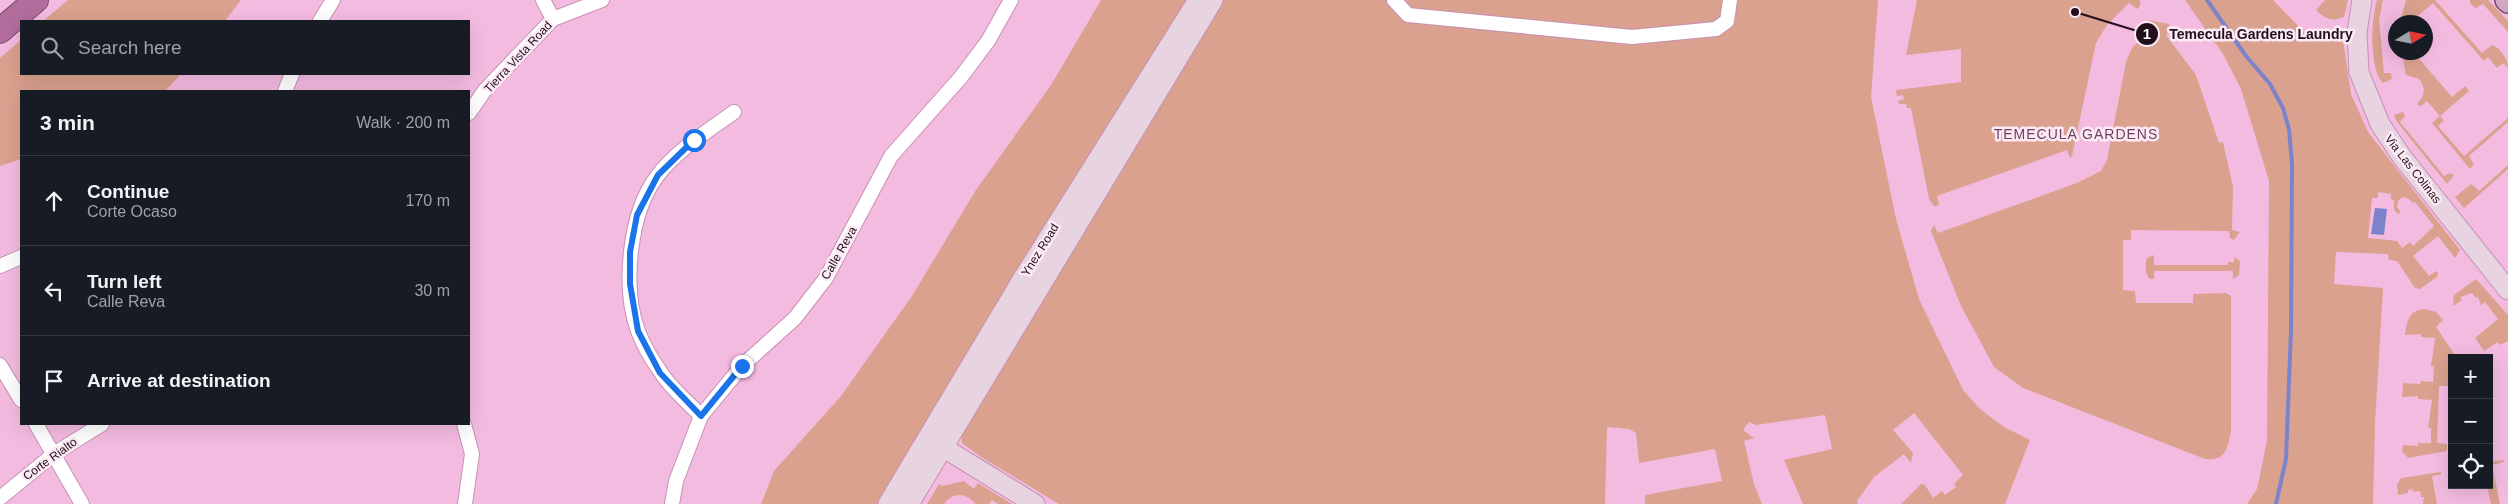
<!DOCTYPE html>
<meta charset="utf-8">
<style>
:root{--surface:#171b24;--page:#242831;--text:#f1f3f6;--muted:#9ea1a6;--line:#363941}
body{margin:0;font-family:Arial,sans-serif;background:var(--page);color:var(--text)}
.controls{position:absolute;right:15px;bottom:15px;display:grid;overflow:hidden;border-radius:0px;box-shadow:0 5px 20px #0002}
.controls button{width:45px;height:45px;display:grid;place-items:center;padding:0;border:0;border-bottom:1px solid var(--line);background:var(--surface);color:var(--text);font:25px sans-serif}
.compass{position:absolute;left:2388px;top:15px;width:45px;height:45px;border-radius:50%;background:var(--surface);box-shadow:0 5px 20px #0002;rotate:80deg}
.stop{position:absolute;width:15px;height:15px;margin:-11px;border:4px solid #1a73e8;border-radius:50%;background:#fff}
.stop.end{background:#1a73e8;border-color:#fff;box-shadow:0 1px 5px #0008}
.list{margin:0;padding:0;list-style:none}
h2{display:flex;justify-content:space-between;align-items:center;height:65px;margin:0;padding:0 20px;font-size:21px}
h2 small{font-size:16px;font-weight:400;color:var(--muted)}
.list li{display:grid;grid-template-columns:32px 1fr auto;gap:15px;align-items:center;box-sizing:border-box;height:90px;padding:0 20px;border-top:1px solid var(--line)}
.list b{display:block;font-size:19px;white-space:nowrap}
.list p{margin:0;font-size:16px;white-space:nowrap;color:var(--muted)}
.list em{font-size:16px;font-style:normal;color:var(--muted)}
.icon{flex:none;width:28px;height:28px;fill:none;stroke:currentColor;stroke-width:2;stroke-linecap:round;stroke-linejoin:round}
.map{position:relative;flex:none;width:2508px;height:504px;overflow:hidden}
.search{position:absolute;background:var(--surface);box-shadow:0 5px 20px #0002;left:20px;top:20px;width:450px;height:55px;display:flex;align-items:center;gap:12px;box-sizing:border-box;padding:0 18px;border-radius:0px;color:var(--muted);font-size:19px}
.panel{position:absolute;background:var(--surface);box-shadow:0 5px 20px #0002;left:20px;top:90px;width:450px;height:335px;border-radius:0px}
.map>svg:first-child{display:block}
.green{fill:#daa18e;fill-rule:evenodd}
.water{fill:#7d83ca}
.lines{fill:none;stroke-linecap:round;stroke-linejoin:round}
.stream{stroke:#7d83ca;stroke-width:4}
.street-casing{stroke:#c790b4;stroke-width:16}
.secondary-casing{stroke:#c790b4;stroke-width:21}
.primary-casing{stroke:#804c6f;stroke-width:24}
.highway-casing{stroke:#804c6f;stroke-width:26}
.street{stroke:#fff;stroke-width:14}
.secondary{stroke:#e8d3e1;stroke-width:19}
.primary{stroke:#d1a7c4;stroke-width:21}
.highway{stroke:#b26d9c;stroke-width:24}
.route{stroke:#1a73e8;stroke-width:6}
.labels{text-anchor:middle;stroke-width:5;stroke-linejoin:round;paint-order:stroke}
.street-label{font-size:12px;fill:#220f1c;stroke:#fceaf5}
.neighbourhood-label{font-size:14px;letter-spacing:1px;fill:#6e3f60;stroke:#fceaf5}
.leader{fill:none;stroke:#220f1c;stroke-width:2}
.callout-dot{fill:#220f1c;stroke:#fceaf5;stroke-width:2}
.mark-label{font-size:15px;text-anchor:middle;font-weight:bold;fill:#fff}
.callout-label{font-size:14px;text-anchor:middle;font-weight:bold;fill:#220f1c;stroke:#fceaf5;stroke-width:5;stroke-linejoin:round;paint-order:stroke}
</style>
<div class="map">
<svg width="2508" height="504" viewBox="0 0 2508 504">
<rect width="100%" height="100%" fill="#f4bbe1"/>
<g class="green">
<polygon points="68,0 241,0 225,21 43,21"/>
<polygon points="1101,0 1187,0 879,504 761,504 774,471 841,396 912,296 976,190 1051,85"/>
<polygon points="1218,0 1878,0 1871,97 1896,219 1919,299 1963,390 1980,409 2004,427 2030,440 2005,504 1901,504 1921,484 1925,485 1933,498 1942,491 1945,495 1956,487 1954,484 1963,475 1914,413 1893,430 1913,453 1911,463 1904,454 1874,477 1857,501 1858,504 1803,504 1784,460 1832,449 1825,415 1756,425 1749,422 1743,430 1754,438 1744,441 1754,484 1762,504 1645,504 1645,495 1722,481 1715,449 1639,463 1636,433 1629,429 1607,427 1605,504 1059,504 981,457 962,443 961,434"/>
<polygon points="1917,0 2140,0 2140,6 2137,9 2129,3 2107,25 2096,43 2072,156 2070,158 2067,150 1937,196 1939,204 1938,206 1934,206 1929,199 1911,108 1907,108 1906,104 1899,104 1898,101 1904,99 1903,95 1897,96 1896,90 1961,82 1961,49 1906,55"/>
<path d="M 2185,0 L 2273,0 L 2308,36 L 2316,28 L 2330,34 L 2342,33 L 2351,94 L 2368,132 L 2460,250 L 2455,258 L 2438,236 L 2413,256 L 2429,276 L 2436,271 L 2438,273 L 2437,277 L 2420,289 L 2415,288 L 2397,261 L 2389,260 L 2388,254 L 2336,252 L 2334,284 L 2383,288 L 2375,424 L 2373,504 L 2247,504 L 2257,489 L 2267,441 L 2269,181 L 2241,89 L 2223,54 ZM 2378,192 L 2391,194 L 2391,199 L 2394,200 L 2394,210 L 2398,214 L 2401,212 L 2397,207 L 2398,201 L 2403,197 L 2409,199 L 2413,203 L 2415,202 L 2434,226 L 2413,246 L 2410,242 L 2402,248 L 2397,241 L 2368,238 L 2372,198 L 2378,198 Z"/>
<path d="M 2325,0 L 2348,0 L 2344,17 C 2332,22 2325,19 2316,10 Z"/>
<path d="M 2377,0 L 2383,0 L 2379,20 L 2384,73 L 2391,73 L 2392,79 L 2383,83 C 2369,71 2371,17 2377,0 Z"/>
<path d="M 2406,0 L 2435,0 L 2482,53 L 2492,45 C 2500,47 2508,60 2508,68 L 2503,63 L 2497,68 L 2488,57 L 2484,61 L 2433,3 L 2410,22 L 2400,22 Z"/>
<polygon points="2470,0 2488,0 2508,21 2508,32 2483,4 2475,8 2470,3"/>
<path d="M 2148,20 L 2169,24 L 2170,32 L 2166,35 L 2196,75 L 2219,143 L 2223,142 L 2233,187 L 2232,230 L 2240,232 L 2234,240 L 2230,238 L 2229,231 L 2131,230 L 2131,240 L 2123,240 L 2123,290 L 2135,291 L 2136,303 L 2193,303 L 2193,294 L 2226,293 L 2231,296 L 2231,431 C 2227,449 2226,461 2205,459 L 2023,388 L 1994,367 L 1961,306 L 1931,231 L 1934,225 L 1938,233 L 2077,183 L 2101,171 L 2107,160 L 2126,62 L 2132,48 L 2152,28 Z"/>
<polygon points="21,40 21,74 181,74 165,91 21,91 21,159 0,166 0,58"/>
<path d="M 2402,53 L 2414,53 L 2452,97 L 2465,86 L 2469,91 L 2440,116 L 2444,121 L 2438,126 L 2464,156 L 2508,118 L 2508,122 L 2469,156 L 2474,165 L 2470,169 L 2432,123 L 2440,116 L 2427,101 L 2421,106 L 2417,104 C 2425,96 2426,87 2419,79 L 2406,75 Z"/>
<polygon points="2403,112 2405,116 2400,122 2444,176 2450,173 2454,175 2447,184 2397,122 2394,115"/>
<polygon points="2508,165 2508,169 2464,208 2455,197 2471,184 2479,191"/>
<path d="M 2154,255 L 2154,265 L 2228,265 L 2228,262 L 2234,262 L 2234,257 L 2240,261 L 2239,275 L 2233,279 L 2233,271 L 2154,271 L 2154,279 L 2150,279 C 2145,274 2145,265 2147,258 Z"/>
<polygon points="2476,279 2508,315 2508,341 2500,345 2498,342 2484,351 2475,338 2498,319 2485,302 2481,305 2478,297 2476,298 2472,293 2460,297 2462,300 2453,306 2454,295"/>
<path d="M 2424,309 L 2436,312 L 2443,320 L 2436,327 L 2457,358 L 2452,358 L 2452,386 L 2439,386 L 2437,443 L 2447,444 L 2447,451 L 2408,458 L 2402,451 L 2403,445 L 2418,446 L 2418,443 L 2431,443 L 2431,428 L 2428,428 L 2432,400 L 2418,399 L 2418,396 L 2402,397 L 2403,383 L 2420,384 L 2421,381 L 2433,382 L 2434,366 L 2431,366 L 2435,338 L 2421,337 L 2421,334 L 2405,335 C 2407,321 2408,311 2424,309 Z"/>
<polygon points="2503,460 2504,462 2492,465 2500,504 2491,504 2487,485 2489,485 2489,462"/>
<polygon points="2441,472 2441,474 2432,476 2437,504 2423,504 2424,497 2421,497 2420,491 2413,492 2413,489 2408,490 2408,493 2398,495 2397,485 2401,478"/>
<path d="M 964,481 L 974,489 L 978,483 L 1012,504 L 998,504 L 992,500 L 989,504 L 976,504 C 966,493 953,491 944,504 L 927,504 L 939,484 L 942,486 Z"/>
</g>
<polygon class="water" points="2375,208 2387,209 2384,235 2371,234"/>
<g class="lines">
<polyline class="stream" points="2207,0 2246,56 2270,84 2283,108 2289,129 2292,164 2291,330 2286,459 2276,504"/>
<defs>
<g id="street">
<polyline points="543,0 553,19"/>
<polyline points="1394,0 1408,15 1632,37 1716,29 1727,21 1730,0"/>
<polyline points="320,21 333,0"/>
<polyline points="285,91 292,74"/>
<polyline points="469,113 485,90 553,19 602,0"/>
<polyline points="0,266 21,257"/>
<polyline points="0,365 21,400"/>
<path d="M 701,416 C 688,402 670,388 660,371 C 652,360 643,344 638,331 C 622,287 629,212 658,175 C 678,149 708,131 734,112"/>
<polyline points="36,424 82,504"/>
<polyline points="464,424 472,454 465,504"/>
<polyline points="0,498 54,454 102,424"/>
<polyline points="672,504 676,481 701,416 742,366 795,318 826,278 891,156 961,77 988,41 1011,0"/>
</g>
<g id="secondary">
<polyline points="2362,0 2357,32 2359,72 2380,124 2402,157 2508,290"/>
<polyline points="931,440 1035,504"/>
<polyline points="888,504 1025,275 1198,0"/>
<polyline points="909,504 1213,0"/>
</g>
<polyline id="primary" points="2506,0 2508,2"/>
<polyline id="highway" points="0,31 36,0"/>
</defs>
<use href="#street" class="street-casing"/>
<use href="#secondary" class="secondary-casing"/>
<use href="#primary" class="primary-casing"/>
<use href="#highway" class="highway-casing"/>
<use href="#street" class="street"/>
<use href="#secondary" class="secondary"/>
<use href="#primary" class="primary"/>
<use href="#highway" class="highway"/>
</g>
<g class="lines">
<polyline class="route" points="694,140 658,175 637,215 630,252 630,284 638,331 660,373 701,416 742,366"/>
</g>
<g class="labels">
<g class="street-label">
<text transform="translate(518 57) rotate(-47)" y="4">Tierra Vista Road</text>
<text transform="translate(2413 169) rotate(52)" y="4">Via Las Colinas</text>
<text transform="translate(1040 250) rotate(-58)" y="4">Ynez Road</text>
<text transform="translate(839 253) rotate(-60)" y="4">Calle Reva</text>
<text transform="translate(50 459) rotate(-36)" y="4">Corte Rialto</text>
</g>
<g class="neighbourhood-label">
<text x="2076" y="139">TEMECULA GARDENS</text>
</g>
</g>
<path class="leader" d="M2075 12L2147 34"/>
<g class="callout-dot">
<circle cx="2075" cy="12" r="5"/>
<circle cx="2147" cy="34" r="12"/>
</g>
<g class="mark-label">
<text x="2147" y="39">1</text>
</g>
<g class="callout-label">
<text x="2261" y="39">Temecula Gardens Laundry</text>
</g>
</svg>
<div class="controls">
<button>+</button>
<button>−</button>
<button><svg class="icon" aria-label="locate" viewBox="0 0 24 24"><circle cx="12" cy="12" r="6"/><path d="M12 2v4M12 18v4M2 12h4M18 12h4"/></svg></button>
</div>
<svg class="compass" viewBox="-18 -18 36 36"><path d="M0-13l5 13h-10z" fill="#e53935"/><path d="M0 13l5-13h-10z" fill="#9ea1a6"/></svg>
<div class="stop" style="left:694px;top:140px"></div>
<div class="stop end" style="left:742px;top:366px"></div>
<div class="search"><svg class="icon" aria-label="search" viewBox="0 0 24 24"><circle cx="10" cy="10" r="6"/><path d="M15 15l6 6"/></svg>Search here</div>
<section class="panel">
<h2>3 min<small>Walk · 200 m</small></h2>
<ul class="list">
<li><svg class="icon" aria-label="ahead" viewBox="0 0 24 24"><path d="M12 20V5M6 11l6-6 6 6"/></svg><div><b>Continue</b><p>Corte Ocaso</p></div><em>170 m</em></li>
<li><svg class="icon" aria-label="left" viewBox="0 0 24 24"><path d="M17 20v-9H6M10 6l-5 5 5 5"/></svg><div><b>Turn left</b><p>Calle Reva</p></div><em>30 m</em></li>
<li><svg class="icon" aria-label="arrive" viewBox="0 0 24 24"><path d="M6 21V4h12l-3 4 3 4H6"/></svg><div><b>Arrive at destination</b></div></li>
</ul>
</section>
</div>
